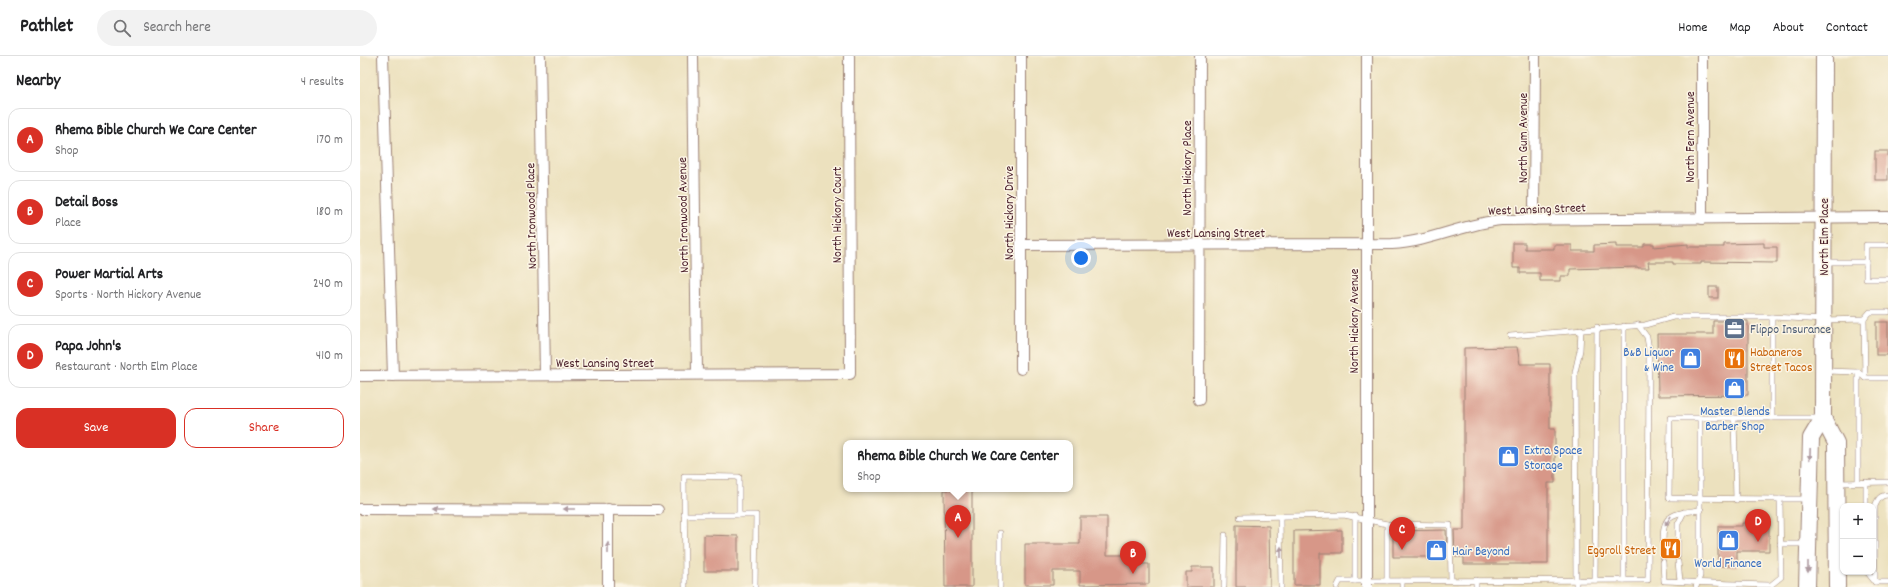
<!DOCTYPE html>
<meta charset="utf-8">
<style>
:root{--surface:#fff;--page:#f2f2f2;--text:#202124;--muted:#757577;--line:#e0e0e0;--accent:#d93025}
body{margin:0;font-family:Dekko,sans-serif;background:var(--page);color:var(--text)}
.controls{position:absolute;right:12px;bottom:12px;display:grid;overflow:hidden;border-radius:8px;box-shadow:0 1px 3px #0004}
.controls button{width:36px;height:36px;display:grid;place-items:center;padding:0;border:0;border-bottom:1px solid var(--line);background:var(--surface);color:var(--text);font:20px sans-serif}
.you{position:absolute;left:721px;top:202px;width:14px;height:14px;margin:-10px;border:3px solid #fff;border-radius:50%;background:#1a73e8;box-shadow:0 0 0 6px #1a73e833}
.badge{display:grid;place-items:center;width:26px;height:26px;border-radius:50%;background:var(--accent);color:#fff;font-size:13px;font-weight:700}
.pin{position:absolute;translate:-50% -33px;filter:drop-shadow(0 1px 2px #0008)}
.pin::after{content:'';position:absolute;top:21px;width:14px;height:12px;background:inherit;clip-path:polygon(0 0,100% 0,50% 100%)}
.popup{position:absolute;left:483px;top:384px;width:230px;height:52px;box-sizing:border-box;display:grid;place-content:center;border-radius:8px;background:var(--surface);filter:drop-shadow(0 1px 3px #0005);font-size:13px;white-space:nowrap;color:var(--muted)}
.popup b{font-size:15px;color:var(--text)}
.popup::after{content:'';position:absolute;left:50%;top:100%;margin-left:-8px;border:8px solid transparent;border-top-color:var(--surface)}
.list{margin:0;padding:0;list-style:none}
h2{display:flex;justify-content:space-between;align-items:center;height:52px;margin:0;padding:0 16px;font-size:17px}
h2 small{font-size:13px;font-weight:400;color:var(--muted)}
.list li{display:grid;grid-template-columns:26px 1fr auto;gap:12px;align-items:center;box-sizing:border-box;height:64px;margin:0 8px 8px;padding:0 8px;border:1px solid var(--line);border-radius:12px}
.list b{display:block;font-size:15px;white-space:nowrap}
.list p{margin:0;font-size:13px;white-space:nowrap;color:var(--muted)}
.list em{font-size:13px;font-style:normal;color:var(--muted)}
.actions{display:flex;gap:8px;padding:12px 16px}
.actions a{flex:1;padding:9px 0;border:1px solid var(--accent);border-radius:12px;text-align:center;font-size:14px;color:var(--accent)}
.actions .main{background:var(--accent);color:#fff}
.icon{flex:none;width:22px;height:22px;fill:none;stroke:currentColor;stroke-width:2;stroke-linecap:round;stroke-linejoin:round}
.map{position:relative;flex:none;width:1528px;height:531px;overflow:hidden}
header{display:flex;align-items:center;gap:24px;box-sizing:border-box;height:56px;padding:0 20px;background:var(--surface);border-bottom:1px solid var(--line)}
header strong{font-size:19px}
nav{display:flex;gap:22px;margin-inline-start:auto;font-size:14px}
.search{width:280px;height:36px;background:var(--page);display:flex;align-items:center;gap:10px;box-sizing:border-box;padding:0 14px;border-radius:22px;color:var(--muted);font-size:15px}
main{display:flex}
aside{flex:1;background:var(--surface)}
.map>svg:first-child{display:block}
.building{fill:#d79788}
.lines{fill:none;stroke-linecap:round;stroke-linejoin:round}
.service-casing{stroke:#9b8074;stroke-width:6}
.minor-casing{stroke:#9b8074;stroke-width:12}
.primary-casing{stroke:#9b8074;stroke-width:18}
.service{stroke:#fff;stroke-width:5}
.minor{stroke:#fff;stroke-width:10}
.primary{stroke:#fff;stroke-width:16}
.oneway{fill:#ae9aa0}
.labels{text-anchor:middle;stroke-width:3;stroke-linejoin:round;paint-order:stroke}
.street-label{font-size:13px;fill:#4a1f2b;stroke:#fcf5e5}
.service-label{font-size:13px;fill:#4e5e75;stroke:#fcf5e5;text-anchor:start}
.shop-label{font-size:13px;fill:#366cbe;stroke:#fcf5e5}
.food-label{font-size:13px;fill:#c56008;stroke:#fcf5e5;text-anchor:start}
</style>
<header>
<strong>Pathlet</strong>
<div class="search"><svg class="icon" aria-label="search" viewBox="0 0 24 24"><circle cx="10" cy="10" r="6"/><path d="M15 15l6 6"/></svg>Search here</div>
<nav><a>Home</a><a>Map</a><a>About</a><a>Contact</a></nav>
</header>
<main>
<aside>
<h2>Nearby<small>4 results</small></h2>
<ul class="list">
<li><span class="badge">A</span><div><b>Rhema Bible Church We Care Center</b><p>Shop</p></div><em>170 m</em></li>
<li><span class="badge">B</span><div><b>Detail Boss</b><p>Place</p></div><em>180 m</em></li>
<li><span class="badge">C</span><div><b>Power Martial Arts</b><p>Sports · North Hickory Avenue</p></div><em>240 m</em></li>
<li><span class="badge">D</span><div><b>Papa John's</b><p>Restaurant · North Elm Place</p></div><em>410 m</em></li>
</ul>
<div class="actions"><a class="main">Save</a><a>Share</a></div>
</aside>
<div class="map">
<svg width="1528" height="531" viewBox="0 0 1528 531">
<rect width="100%" height="100%" fill="#fcf5e5"/>
<filter id="ink" filterUnits="userSpaceOnUse"><feTurbulence type="fractalNoise" baseFrequency=".025" numOctaves="2"/><feDisplacementMap in="SourceGraphic" scale="8" xChannelSelector="R" yChannelSelector="G"/><feConvolveMatrix kernelMatrix="1 2 1 2 8 2 1 2 1" color-interpolation-filters="sRGB"/></filter>
<filter id="wash" filterUnits="userSpaceOnUse"><feTurbulence type="fractalNoise" baseFrequency=".012" numOctaves="4" result="noise"/><feDisplacementMap in="SourceGraphic" scale="16" xChannelSelector="R" yChannelSelector="G"/><feGaussianBlur stdDeviation="0.9" result="paint"/><feColorMatrix in="noise" values="0 0 0 0 0 0 0 0 0 0 0 0 0 0 0 0 0 1.4 0 .05"/><feComposite in="paint" operator="in"/></filter>
<g filter="url(#wash)">
<rect width="100%" height="100%" fill="#ece1be"/>
<g id="blocks">
<g class="building">
<rect x="1515" y="95" width="13" height="29"/>
<polygon points="1153,187 1165,187 1165,193 1194,193 1194,189 1212,189 1212,195 1234,195 1234,189 1256,188 1256,191 1284,191 1284,188 1294,188 1294,191 1328,188 1328,191 1364,191 1364,188 1404,187 1404,191 1417,191 1417,207 1341,206 1341,208 1313,208 1313,206 1288,206 1289,212 1278,212 1278,211 1210,213 1210,220 1201,220 1201,225 1180,225 1180,217 1160,217 1160,212 1153,212"/>
<rect x="1349" y="231" width="9" height="11"/>
<polygon points="1353,265 1388,265 1388,339 1298,340 1297,278 1353,278"/>
<rect x="1516" y="266" width="12" height="33"/>
<polygon points="1157,291 1160,308 1190,308 1190,373 1195,373 1195,427 1188,427 1188,508 1104,508 1104,501 1095,501 1094,474 1104,474 1104,292"/>
<polygon points="584,434 612,434 612,531 585,531"/>
<polygon points="720,461 747,461 747,499 778,499 778,508 789,508 789,528 720,529 720,515 693,515 693,529 665,529 665,488 720,488"/>
<polygon points="1382,467 1409,467 1409,495 1377,495 1377,510 1358,510 1358,470 1382,470"/>
<polygon points="876,469 909,470 910,531 876,531"/>
<polygon points="982,474 982,497 960,497 960,529 934,529 934,475"/>
<polygon points="1086,474 1087,501 1033,501 1033,475"/>
<polygon points="344,479 378,480 378,515 344,515"/>
<polygon points="832,511 854,511 854,531 826,531 826,516 832,516"/>
</g>
</g>
</g>
<g filter="url(#ink)">
<use href="#blocks" fill-opacity="0" stroke="#9b8074" stroke-width="1"/>
<g class="lines">
<defs>
<g id="service">
<polyline points="1528,189 1506,189 1506,223 1528,223"/>
<polyline points="1466,206 1506,206"/>
<polyline points="1504,263 1510,256 1528,256"/>
<polyline points="1150,280 1285,269 1313,261 1412,261"/>
<polyline points="1465,315 1498,316 1505,322 1528,322"/>
<polyline points="1498,316 1498,426"/>
<polyline points="1374,362 1376,444"/>
<polyline points="1412,362 1412,261 1463,264 1504,263 1505,322"/>
<polyline points="1479,427 1528,426"/>
<polyline points="1420,443 1309,442 1310,362 1460,362"/>
<polyline points="1506,450 1506,426"/>
<polyline points="324,459 396,459 395,531"/>
<polyline points="880,461 984,459 1027,468 1090,469 1091,524"/>
<polyline points="920,462 921,531"/>
<polyline points="640,477 640,531"/>
<polyline points="1420,488 1445,488"/>
<polyline points="1318,500 1318,468 1324,456"/>
<path d="M 1303,501 C 1303,462 1301,458 1341,454"/>
<path d="M 1303,506 L 1304,525 C 1340,526 1375,529 1411,529 L 1421,521 L 1420,443 L 1447,443"/>
<polyline points="1318,506 1320,525"/>
<polyline points="1507,516 1515,526 1528,526"/>
<polyline points="1116,524 1116,531"/>
<polyline points="1235,524 1237,271"/>
<polyline points="1264,524 1264,270"/>
<polyline points="995,525 995,460"/>
<polyline points="1027,525 1027,468"/>
<polyline points="1042,525 1042,531"/>
<path d="M 1515,526 L 1515,450 C 1518,443 1520,439 1528,439"/>
<polyline points="325,531 324,420 379,421 379,459"/>
<polyline points="864,531 865,479"/>
<polyline points="977,531 980,525 1288,524 1289,294 1287,281 1278,269"/>
<polyline points="1216,531 1215,316 1220,294 1221,273"/>
<polyline points="1336,531 1340,520 1340,362"/>
</g>
<g id="minor">
<polyline points="23,0 33,320"/>
<polyline points="180,0 185,319"/>
<polyline points="333,0 337,318"/>
<polyline points="1342,163 1342,0"/>
<polyline points="1174,164 1175,0"/>
<path d="M 661,189 L 1032,188 C 1070,186 1103,168 1141,164 L 1528,161"/>
<polyline points="661,313 661,0"/>
<polyline points="0,320 490,318 489,0"/>
<polyline points="839,344 840,0"/>
<polyline points="0,453 298,454"/>
<polyline points="248,453 248,531"/>
<polyline points="1007,531 1007,0"/>
</g>
<g id="primary">
<polyline points="1464,0 1463,362 1476,387 1477,531"/>
<polyline points="1447,531 1451,382 1463,362"/>
</g>
</defs>
<use href="#service" class="service-casing"/>
<use href="#minor" class="minor-casing"/>
<use href="#primary" class="primary-casing"/>
<use href="#service" class="service"/>
<use href="#minor" class="minor"/>
<use href="#primary" class="primary"/>
</g>
<defs><path id="oneway-solid" d="M-6-.8H1V-3.2L6.5 0L1 3.2V.8H-6Z"/></defs>
<g class="oneway">
<use href="#oneway-solid" transform="translate(1450 398) rotate(92)"/>
<use href="#oneway-solid" transform="translate(79 453) rotate(-180)"/>
<use href="#oneway-solid" transform="translate(209 453) rotate(-180)"/>
<use href="#oneway-solid" transform="translate(1308 465) rotate(121)"/>
<use href="#oneway-solid" transform="translate(248 492) rotate(-90)"/>
<use href="#oneway-solid" transform="translate(921 496) rotate(-90)"/>
<use href="#oneway-solid" transform="translate(1448 511) rotate(90)"/>
</g>
</g>
<defs>
<symbol id="office-square" viewBox="-11 -11 22 22"><rect x="-9" y="-9" width="18" height="18" rx="4" fill="#5c6f8a" stroke="#fcf5e5"/><path d="M-6-3h4V-5.5h4V-3h4V5H-6ZM-1-4.5V-3h2v-1.5ZM-6 0V1H6V0Z" fill="#fff"/></symbol>
<symbol id="shop-square" viewBox="-11 -11 22 22"><rect x="-9" y="-9" width="18" height="18" rx="4" fill="#3f7fe0" stroke="#fcf5e5"/><path d="M-5-2.5h2.3a2.7 3.5 0 0 1 5.4 0H5L5.5 6h-11ZM-1.5-2.5h3a1.5 2.3 0 0 0-3 0Z" fill="#fff"/></symbol>
<symbol id="restaurant-square" viewBox="-11 -11 22 22"><rect x="-9" y="-9" width="18" height="18" rx="4" fill="#e8710a" stroke="#fcf5e5"/><path d="M-5-6h1v4h1v-4h1v4h1v-4h1v5L-1.5 .5V6h-2V.5L-5-1ZM5-6V6H3V1.5H1.5Q1.5-4 5-6Z" fill="#fff"/></symbol>
</defs>
<g fill-rule="evenodd">
<use href="#office-square" x="1362" y="260" width="25" height="25"/>
<use href="#shop-square" x="1318" y="290" width="25" height="25"/>
<use href="#restaurant-square" x="1362" y="290" width="25" height="25"/>
<use href="#shop-square" x="1362" y="320" width="25" height="25"/>
<use href="#shop-square" x="1136" y="388" width="25" height="25"/>
<use href="#shop-square" x="1356" y="472" width="25" height="25"/>
<use href="#restaurant-square" x="1298" y="480" width="25" height="25"/>
<use href="#shop-square" x="1064" y="482" width="25" height="25"/>
</g>
<g class="labels">
<g class="street-label">
<text transform="translate(1329 81) rotate(-90)" y="5">North Fern Avenue</text>
<text transform="translate(1162 82) rotate(-90)" y="5">North Gum Avenue</text>
<text transform="translate(826 112) rotate(-90)" y="5">North Hickory Place</text>
<text transform="translate(1177 152) rotate(-2)" y="5">West Lansing Street</text>
<text transform="translate(648 157) rotate(-90)" y="5">North Hickory Drive</text>
<text transform="translate(322 159) rotate(-91)" y="5">North Ironwood Avenue</text>
<text transform="translate(476 159) rotate(-90)" y="5">North Hickory Court</text>
<text transform="translate(170 160) rotate(-91)" y="5">North Ironwood Place</text>
<text x="856" y="181">West Lansing Street</text>
<text transform="translate(1463 181) rotate(-90)" y="5">North Elm Place</text>
<text transform="translate(993 265) rotate(-90)" y="5">North Hickory Avenue</text>
<text x="245" y="311">West Lansing Street</text>
</g>
<g class="service-label">
<text x="1390" y="277">Flippo Insurance</text>
</g>
<g class="shop-label">
<text x="1314" y="300" text-anchor="end">B&amp;B Liquor<tspan x="1314" dy="15">&amp; Wine</tspan></text>
<text x="1375" y="359">Master Blends<tspan x="1375" dy="15">Barber Shop</tspan></text>
<text x="1164" y="398" text-anchor="start">Extra Space<tspan x="1164" dy="15">Storage</tspan></text>
<text x="1092" y="499" text-anchor="start">Hair Beyond</text>
<text x="1368" y="511">World Finance</text>
</g>
<g class="food-label">
<text x="1390" y="300">Habaneros<tspan x="1390" dy="15">Street Tacos</tspan></text>
<text x="1296" y="498" text-anchor="end">Eggroll Street</text>
</g>
</g>
</svg>
<div class="controls">
<button>+</button>
<button>−</button>
</div>
<div class="you"></div>
<div class="pin badge" style="left:598px;top:482px">A</div>
<div class="popup"><b>Rhema Bible Church We Care Center</b>Shop</div>
<div class="pin badge" style="left:773px;top:518px">B</div>
<div class="pin badge" style="left:1042px;top:494px">C</div>
<div class="pin badge" style="left:1398px;top:486px">D</div>
</div>
</main>
